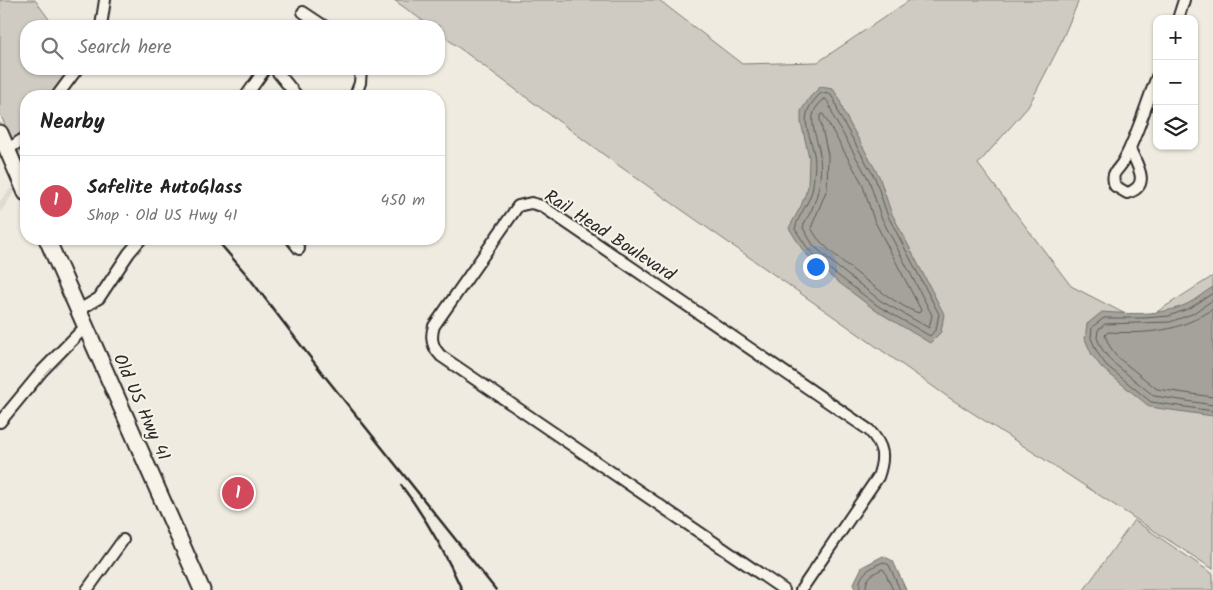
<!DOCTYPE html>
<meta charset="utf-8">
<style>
:root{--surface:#fff;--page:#f2f2f2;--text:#222;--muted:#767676;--line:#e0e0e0;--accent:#d1495b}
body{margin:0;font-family:Kalam,sans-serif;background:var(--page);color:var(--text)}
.controls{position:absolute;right:15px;top:15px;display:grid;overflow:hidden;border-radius:10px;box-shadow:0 1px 4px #0004}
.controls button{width:45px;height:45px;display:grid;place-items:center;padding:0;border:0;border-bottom:1px solid var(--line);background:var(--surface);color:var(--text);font:25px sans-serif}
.you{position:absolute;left:815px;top:266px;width:18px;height:18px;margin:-12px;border:4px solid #fff;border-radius:50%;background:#1a73e8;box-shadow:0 0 0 8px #1a73e833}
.badge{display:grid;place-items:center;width:32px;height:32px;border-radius:50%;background:var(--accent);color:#fff;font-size:16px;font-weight:700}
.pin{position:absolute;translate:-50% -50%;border:2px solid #fff;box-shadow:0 1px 5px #0006}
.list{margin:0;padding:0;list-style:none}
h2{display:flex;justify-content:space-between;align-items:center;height:65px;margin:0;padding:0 20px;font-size:21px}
h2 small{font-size:16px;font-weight:400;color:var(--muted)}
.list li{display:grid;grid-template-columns:32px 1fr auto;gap:15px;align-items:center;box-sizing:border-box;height:90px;padding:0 20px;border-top:1px solid var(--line)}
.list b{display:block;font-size:19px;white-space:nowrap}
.list p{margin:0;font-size:16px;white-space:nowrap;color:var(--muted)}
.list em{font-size:16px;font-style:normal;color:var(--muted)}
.icon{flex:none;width:28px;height:28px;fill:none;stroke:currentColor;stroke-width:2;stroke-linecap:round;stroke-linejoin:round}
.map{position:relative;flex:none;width:1213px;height:590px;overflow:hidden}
.search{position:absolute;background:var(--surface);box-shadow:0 1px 4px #0004;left:20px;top:20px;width:425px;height:55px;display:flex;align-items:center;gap:12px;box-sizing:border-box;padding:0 18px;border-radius:20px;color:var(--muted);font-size:19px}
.panel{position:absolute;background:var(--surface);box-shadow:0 1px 4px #0004;left:20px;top:90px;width:425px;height:155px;border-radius:20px}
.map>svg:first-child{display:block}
.built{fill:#dedbd1}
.green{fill:#cfcbc2;stroke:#7d7b76}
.water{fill:#a4a29a;stroke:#74726e}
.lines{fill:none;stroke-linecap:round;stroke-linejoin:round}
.shore{stroke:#5b5b57;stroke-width:1}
.street-casing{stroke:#2b2b2b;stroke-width:14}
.secondary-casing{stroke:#2b2b2b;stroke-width:19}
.street{stroke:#f7f3e8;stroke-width:10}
.secondary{stroke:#f7f3e8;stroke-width:15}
.rail{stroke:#2b2b2b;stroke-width:2.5}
.labels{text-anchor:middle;stroke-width:4;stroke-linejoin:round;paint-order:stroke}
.street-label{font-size:18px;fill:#2b2b2b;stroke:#f7f3e8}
</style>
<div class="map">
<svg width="1213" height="590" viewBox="0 0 1213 590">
<rect width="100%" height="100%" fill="#efebe0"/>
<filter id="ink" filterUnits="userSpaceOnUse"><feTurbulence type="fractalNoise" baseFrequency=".02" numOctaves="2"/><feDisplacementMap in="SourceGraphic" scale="10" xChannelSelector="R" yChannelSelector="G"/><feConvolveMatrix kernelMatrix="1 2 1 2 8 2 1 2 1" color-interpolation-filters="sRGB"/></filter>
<g filter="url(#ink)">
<polygon class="built" points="15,183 16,189 0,213 0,201"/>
<g class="green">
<polygon points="0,0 35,0 54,26 26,26 26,69 75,69 60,96 26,96 26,143 17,155 0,113"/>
<polygon points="394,0 659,0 742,64 818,62 910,0 1079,0 1058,49 1028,107 978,164 1071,286 1141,322 1213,276 1213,569 948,397 618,165 439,33 439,26 430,26"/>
<polygon points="1134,520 1213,574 1213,590 1084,590"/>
</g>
<g class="water">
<polygon points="820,87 833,89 839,98 844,113 879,176 891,212 944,314 941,332 930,343 875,310 829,275 804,252 789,228 801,206 808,187 809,157 801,122 801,111 810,97"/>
<path d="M 1213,287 L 1213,416 L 1150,407 L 1102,368 L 1092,355 L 1085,339 L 1087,324 L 1102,312 C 1129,314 1162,316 1187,304 C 1196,300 1204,292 1213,287 Z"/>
<polygon points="883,556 893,561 906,590 856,590 853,585 862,567"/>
</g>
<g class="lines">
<g class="shore">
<path d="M 821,93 L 830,94 L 835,101 L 839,115 L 875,178 L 887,214 L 939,314 L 936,329 L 930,336 L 878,306 L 832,271 L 808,249 L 795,229 C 798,214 812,201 813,185 C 814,176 816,164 814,154 C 808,126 797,116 821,93 Z"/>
<path d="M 825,99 L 829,103 L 834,118 L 869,180 L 881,217 L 932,315 L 929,328 L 881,301 L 836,266 L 813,245 L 803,228 C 804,222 808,217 811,211 C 819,194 822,175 820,157 C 819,136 801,115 825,99 Z"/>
<path d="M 823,114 L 862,183 L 874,220 L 921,310 L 919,313 C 898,308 837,259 820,241 C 816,237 814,232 811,228 L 827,189 L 828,155 L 820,120 L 820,116 Z"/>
<polyline points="1213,293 1190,308 1169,316 1144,318 1104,318 1092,327 1091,338 1097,352 1106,365 1151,402 1213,411"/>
<polyline points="1213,300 1192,314 1170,322 1105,324 1098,330 1097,338 1102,349 1111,361 1154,396 1213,405"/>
<path d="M 1213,309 C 1179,332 1149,334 1108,332 L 1105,335 L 1109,345 L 1116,356 L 1157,389 L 1213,397"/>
<path d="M 860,590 C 857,574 870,568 883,562 L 889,565 L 900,590"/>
<path d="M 866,590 C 865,578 872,574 882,569 L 884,570 L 893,590"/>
</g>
<defs>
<g id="street">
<polyline points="303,12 324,26"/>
<polyline points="1178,19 1184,0"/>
<polyline points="101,26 105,0"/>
<polyline points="275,69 297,96"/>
<polyline points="57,96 77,69"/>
<polyline points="246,96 265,69"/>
<polyline points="355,96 360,83 361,69"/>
<path d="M 1130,149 C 1137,165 1152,186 1127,193 L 1115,186 C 1110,171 1118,172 1124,160 C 1138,134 1146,104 1157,77"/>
<polyline points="7,150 26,137"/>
<polyline points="291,239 299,249"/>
<polyline points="79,310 99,298 129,253 141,239"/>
<polyline points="0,422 42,371 86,326"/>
<polyline points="87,590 123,540"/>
<path d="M 784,590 L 441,356 C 432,347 430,338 434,326 L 518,206 L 531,203 L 542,206 L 869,430 C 884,446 885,457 878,477 L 801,590"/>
</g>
<g id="secondary">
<polyline points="0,133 26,193"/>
<polyline points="47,239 202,590"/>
</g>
</defs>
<use href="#street" class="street-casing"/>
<use href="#secondary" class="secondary-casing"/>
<use href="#street" class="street"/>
<use href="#secondary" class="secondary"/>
<g class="rail">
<polyline points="216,239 247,275 323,374 496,590"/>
<path d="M 401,485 C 426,518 445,552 462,590"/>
</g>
</g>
</g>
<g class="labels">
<g class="street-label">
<text transform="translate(610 235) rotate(33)" y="6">Rail Head Boulevard</text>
<text transform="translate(142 407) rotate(66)" y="6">Old US Hwy 41</text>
</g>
</g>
</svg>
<div class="controls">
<button>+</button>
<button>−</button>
<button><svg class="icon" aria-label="layers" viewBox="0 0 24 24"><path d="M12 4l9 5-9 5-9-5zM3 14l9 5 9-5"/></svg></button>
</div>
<div class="you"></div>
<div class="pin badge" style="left:238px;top:493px">1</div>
<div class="search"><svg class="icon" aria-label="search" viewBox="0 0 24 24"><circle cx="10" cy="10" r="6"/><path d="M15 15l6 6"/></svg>Search here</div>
<section class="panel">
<h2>Nearby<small></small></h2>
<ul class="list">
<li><span class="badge">1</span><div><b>Safelite AutoGlass</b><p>Shop · Old US Hwy 41</p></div><em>450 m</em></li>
</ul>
</section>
</div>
